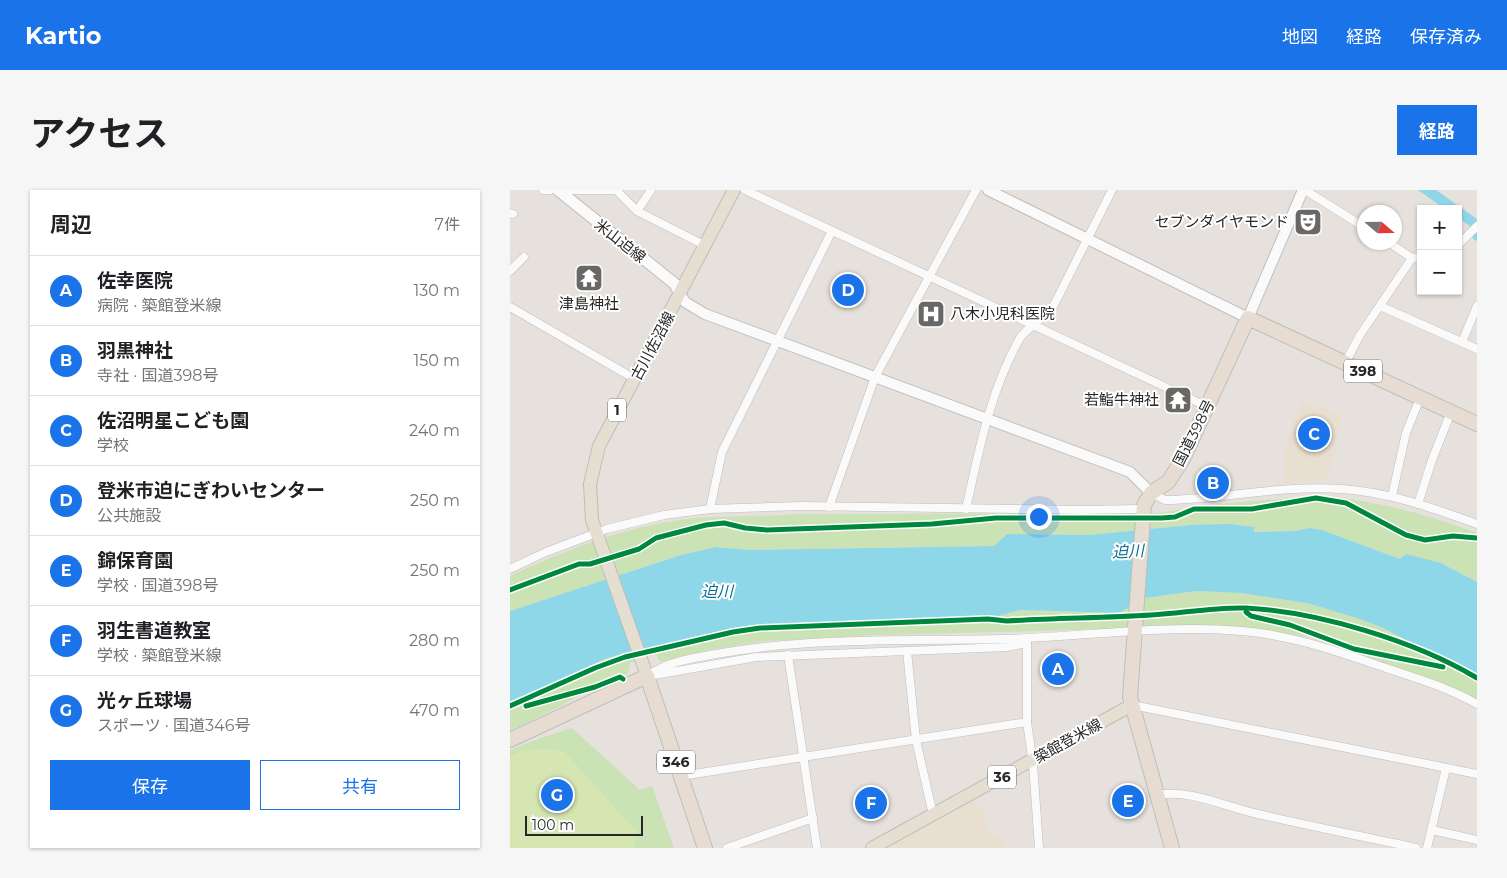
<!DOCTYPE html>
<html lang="ja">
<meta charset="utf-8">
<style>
:root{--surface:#fff;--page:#f6f6f6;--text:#202124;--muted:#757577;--line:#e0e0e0;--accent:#1a73e8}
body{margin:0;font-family:Montserrat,"Noto Sans JP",sans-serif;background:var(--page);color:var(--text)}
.controls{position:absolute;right:15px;top:15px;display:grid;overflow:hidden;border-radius:0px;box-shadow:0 1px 4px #0004}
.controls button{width:45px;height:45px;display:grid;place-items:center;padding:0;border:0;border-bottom:1px solid var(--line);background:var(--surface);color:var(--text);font:25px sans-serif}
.compass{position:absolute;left:847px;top:15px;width:45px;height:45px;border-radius:50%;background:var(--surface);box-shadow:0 1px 4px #0004;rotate:110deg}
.scale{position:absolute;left:15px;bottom:12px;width:118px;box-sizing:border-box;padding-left:5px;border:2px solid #272727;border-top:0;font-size:14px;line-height:18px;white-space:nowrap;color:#272727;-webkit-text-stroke:4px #fff;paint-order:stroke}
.you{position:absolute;left:528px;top:326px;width:18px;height:18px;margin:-12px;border:4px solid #fff;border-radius:50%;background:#1a73e8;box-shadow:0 0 0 8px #1a73e833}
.badge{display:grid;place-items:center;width:32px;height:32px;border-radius:50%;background:var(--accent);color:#fff;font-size:16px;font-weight:700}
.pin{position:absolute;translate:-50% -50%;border:2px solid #fff;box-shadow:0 1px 5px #0006}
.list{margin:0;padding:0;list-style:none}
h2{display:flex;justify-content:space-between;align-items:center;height:65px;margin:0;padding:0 20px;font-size:21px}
h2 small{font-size:16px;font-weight:400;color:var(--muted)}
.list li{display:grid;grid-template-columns:32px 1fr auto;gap:15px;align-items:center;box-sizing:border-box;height:70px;padding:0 20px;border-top:1px solid var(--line)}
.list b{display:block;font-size:19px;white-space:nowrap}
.list p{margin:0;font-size:16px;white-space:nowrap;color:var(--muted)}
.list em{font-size:16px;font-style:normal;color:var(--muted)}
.actions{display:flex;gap:10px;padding:15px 20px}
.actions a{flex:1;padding:11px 0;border:1px solid var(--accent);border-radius:0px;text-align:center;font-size:18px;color:var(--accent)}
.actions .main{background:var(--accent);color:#fff}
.map{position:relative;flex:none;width:967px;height:658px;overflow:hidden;border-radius:0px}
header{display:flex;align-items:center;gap:30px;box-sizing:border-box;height:70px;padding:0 25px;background:var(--accent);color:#fff}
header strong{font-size:24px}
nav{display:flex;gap:28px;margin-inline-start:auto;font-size:18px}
.intro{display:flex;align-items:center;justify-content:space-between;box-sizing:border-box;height:120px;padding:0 30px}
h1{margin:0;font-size:35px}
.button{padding:12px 22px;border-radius:0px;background:var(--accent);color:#fff;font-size:18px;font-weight:700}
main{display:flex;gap:30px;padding:0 30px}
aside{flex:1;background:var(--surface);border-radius:0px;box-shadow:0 1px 4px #0004}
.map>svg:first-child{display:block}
.education{fill:#e9dfd0}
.green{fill:#cae2b4}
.pitch{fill:#d6e6b2}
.water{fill:#8ed7e9}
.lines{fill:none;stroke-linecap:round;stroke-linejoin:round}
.minor-casing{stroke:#bfbebe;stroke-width:9}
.tertiary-casing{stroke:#bfbebe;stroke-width:12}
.secondary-casing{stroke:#bfbebe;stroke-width:13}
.primary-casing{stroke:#bfbdbb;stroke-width:14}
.trunk-casing{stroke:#bfbdbb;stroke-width:16}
.minor{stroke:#fbfafa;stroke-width:8}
.tertiary{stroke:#fbfafa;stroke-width:10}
.secondary{stroke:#fbfafa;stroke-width:11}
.primary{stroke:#e5dfd2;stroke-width:12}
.trunk{stroke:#e6dcd2;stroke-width:14}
.cycleway-casing{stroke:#fff;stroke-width:8}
.cycleway{stroke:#00873e;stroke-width:5}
.labels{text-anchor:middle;stroke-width:4;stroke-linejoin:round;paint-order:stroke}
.shield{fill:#fff;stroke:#686868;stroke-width:1}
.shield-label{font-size:14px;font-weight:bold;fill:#272727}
.poi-label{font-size:15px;fill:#272727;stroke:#fff;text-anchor:end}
.street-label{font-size:15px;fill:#272727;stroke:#fff}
.water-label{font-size:16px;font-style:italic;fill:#0c6f96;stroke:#fff}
</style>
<header>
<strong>Kartio</strong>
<nav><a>地図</a><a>経路</a><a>保存済み</a></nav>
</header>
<div class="intro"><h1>アクセス</h1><a class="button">経路</a></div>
<main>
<aside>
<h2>周辺<small>7件</small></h2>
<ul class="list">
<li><span class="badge">A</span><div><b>佐幸医院</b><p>病院 · 築館登米線</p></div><em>130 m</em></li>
<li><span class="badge">B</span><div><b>羽黒神社</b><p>寺社 · 国道398号</p></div><em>150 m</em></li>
<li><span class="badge">C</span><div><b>佐沼明星こども園</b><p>学校</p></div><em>240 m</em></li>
<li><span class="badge">D</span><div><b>登米市迫にぎわいセンター</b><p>公共施設</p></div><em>250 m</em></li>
<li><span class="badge">E</span><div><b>錦保育園</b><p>学校 · 国道398号</p></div><em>250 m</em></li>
<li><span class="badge">F</span><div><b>羽生書道教室</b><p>学校 · 築館登米線</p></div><em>280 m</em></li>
<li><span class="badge">G</span><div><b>光ヶ丘球場</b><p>スポーツ · 国道346号</p></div><em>470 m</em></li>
</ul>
<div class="actions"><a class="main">保存</a><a>共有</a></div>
</aside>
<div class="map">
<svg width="967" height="658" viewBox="0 0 967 658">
<rect width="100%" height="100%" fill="#e6e1dc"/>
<g class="education">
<polygon points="792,212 832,224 818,290 774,293 773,264"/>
<polygon points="463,609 465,618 471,616 480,647 494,647 495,658 372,658"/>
</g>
<g class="green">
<path d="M 821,307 C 872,312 919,325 967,343 L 967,392 L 931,373 L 890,369 L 812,340 L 799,338 L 786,341 L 744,342 L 681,335 L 579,345 L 497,344 L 484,356 L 239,360 L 206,357 L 171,365 L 0,421 L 0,386 C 51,362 106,340 163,331 C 204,324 244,328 285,324 L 650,323 C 704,313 766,308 821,307 Z"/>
<polygon points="687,401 731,403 797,413 850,429 873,438 967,486 967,510 928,491 799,447 719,436 367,445 256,451 197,460 150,472 146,464 120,473 118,483 113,485 108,483 82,495 76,501 51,516 0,541 0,515 96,468 242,438 379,429 489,426 510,420 609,423 635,408"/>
<polygon points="62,538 130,600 142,596 164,658 0,658 0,560 22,551"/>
</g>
<polygon class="pitch" points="34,559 54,561 128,643 124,658 0,658 0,567 12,561"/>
<g class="water">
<polygon points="908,0 926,0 967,29 967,51 963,49 960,36 948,28 948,19 935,19"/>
<polygon points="720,334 744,337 744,342 786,341 799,338 812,340 890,369 896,364 931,373 967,392 967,486 873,438 850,429 797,413 731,403 687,401 635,408 609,423 510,420 489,426 379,429 242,438 97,468 0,515 0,421 171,365 206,357 239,360 484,356 497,344 579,345 681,335"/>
</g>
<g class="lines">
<defs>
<g id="minor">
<polyline points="33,0 40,0"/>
<polyline points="56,0 106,0"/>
<polyline points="106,0 127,21 141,0"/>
<polyline points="235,0 698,217"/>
<polyline points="795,0 854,37"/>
<polyline points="127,21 194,55"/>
<polyline points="0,23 3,24"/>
<polyline points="878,52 902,68"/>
<polyline points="948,55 967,36"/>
<polyline points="0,81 14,67"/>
<polyline points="870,116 967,159"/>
<polyline points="0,117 125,189"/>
<polyline points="952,152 967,116"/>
<polyline points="835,173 850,145 902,68 911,67"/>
<path d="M 641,303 L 655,310 L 661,310 C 717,308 775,295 831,299 C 879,302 923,318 967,334"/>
<polyline points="882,306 896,243 910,208"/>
<polyline points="908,314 922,270 941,222"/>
<polyline points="319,317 365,187 466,0"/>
<polyline points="200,319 212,262 322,41"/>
<path d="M 456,319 C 469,260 480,201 510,148 C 514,141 535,126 543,117 L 602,0"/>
<polyline points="0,379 36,362 97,339 154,325 200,319 290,316 572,320 628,319 633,322"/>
<polyline points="397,461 406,550 423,625"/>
<polyline points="278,465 307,658"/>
<path d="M 137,486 C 157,472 182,468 206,464 C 301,447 398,451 494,449 C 573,447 653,434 732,441 C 782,445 829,462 876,478 C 906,488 939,498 967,514"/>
<polyline points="139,486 246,467 497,457 517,453"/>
<polyline points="622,515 967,584"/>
<polyline points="517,532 517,449"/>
<polyline points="171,586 517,532 523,574 529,658"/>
<path d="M 647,605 C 679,599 714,616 744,623 C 798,636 852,646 906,658"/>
<polyline points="922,640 967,650"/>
<polyline points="217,658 303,628"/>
<polyline points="917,658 936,578"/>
</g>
<g id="tertiary">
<polyline points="478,0 738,128 793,0"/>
<polyline points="170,104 175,112 195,124 620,282 641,303"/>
</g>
<polyline id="secondary" points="48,0 165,94 170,104"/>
<g id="primary">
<polyline points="137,486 82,330 80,294 89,256 224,0"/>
<polyline points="362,658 622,515"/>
</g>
<g id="trunk">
<polyline points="0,550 137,486 195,658"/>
<polyline points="662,658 620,507 634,315 641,303 658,292 673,269 738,128 967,234"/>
</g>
</defs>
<use href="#minor" class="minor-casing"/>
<use href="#tertiary" class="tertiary-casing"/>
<use href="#secondary" class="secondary-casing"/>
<use href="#primary" class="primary-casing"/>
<use href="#trunk" class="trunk-casing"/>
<use href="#minor" class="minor"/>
<use href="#tertiary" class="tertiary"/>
<use href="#secondary" class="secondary"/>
<use href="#primary" class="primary"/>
<use href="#trunk" class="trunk"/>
<defs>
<g id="cycleway">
<polyline points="0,400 69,374 80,374 129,359 146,348 196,335 214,333 235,338 257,340 422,334 486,328 652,328 665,327 684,319 742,319 806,308 836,313 896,345 915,350 943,346 967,348"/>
<polyline points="736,422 741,426 780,435 844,459 933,477"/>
<path d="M 0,516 L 85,478 L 115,467 L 223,442 L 250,438 L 478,429 L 497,431 C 545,428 593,428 641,425 C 673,423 705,417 736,418 C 809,422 905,451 967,488"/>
<polyline points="16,516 85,497 110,487 113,489"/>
</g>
</defs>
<use href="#cycleway" class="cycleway-casing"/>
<use href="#cycleway" class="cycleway"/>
</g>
<defs>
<symbol id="theatre-square" viewBox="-11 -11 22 22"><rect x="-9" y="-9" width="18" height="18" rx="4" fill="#6a6866" stroke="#fff"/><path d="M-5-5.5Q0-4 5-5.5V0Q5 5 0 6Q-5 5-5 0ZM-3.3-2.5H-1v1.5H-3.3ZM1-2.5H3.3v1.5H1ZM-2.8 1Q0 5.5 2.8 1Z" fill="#fff"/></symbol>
<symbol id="temple-square" viewBox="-11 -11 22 22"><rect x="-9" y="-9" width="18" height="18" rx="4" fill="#6a6866" stroke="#fff"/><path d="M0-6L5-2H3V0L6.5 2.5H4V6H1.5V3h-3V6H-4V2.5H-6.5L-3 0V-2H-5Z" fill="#fff"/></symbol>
<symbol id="hospital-square" viewBox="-11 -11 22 22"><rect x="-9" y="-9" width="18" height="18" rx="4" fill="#6a6866" stroke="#fff"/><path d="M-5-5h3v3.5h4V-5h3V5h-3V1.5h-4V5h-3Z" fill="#fff"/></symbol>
</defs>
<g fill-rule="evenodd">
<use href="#theatre-square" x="782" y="16" width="32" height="32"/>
<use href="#temple-square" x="63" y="72" width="32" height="32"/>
<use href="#hospital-square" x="405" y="108" width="32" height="32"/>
<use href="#temple-square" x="652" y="194" width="32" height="32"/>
</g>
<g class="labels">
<g class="shield">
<rect x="834" y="169.5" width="38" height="23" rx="4"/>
<rect x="98" y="208.5" width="18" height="23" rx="4"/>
<rect x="147" y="560.5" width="38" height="23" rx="4"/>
<rect x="478" y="575.5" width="28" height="23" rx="4"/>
</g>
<g class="shield-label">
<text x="853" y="186">398</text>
<text x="107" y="225">1</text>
<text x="166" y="577">346</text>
<text x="492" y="592">36</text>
</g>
<g class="poi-label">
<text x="779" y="37">セブンダイヤモンド</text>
<text x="79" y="119" text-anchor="middle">津島神社</text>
<text x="440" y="129" text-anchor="start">八木小児科医院</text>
<text x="649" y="215">若鮨牛神社</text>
</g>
<g class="street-label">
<text transform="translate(110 51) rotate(38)" y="5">米山迫線</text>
<text transform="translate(143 156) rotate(-62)" y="5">古川佐沼線</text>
<text transform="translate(684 243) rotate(-63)" y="5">国道398号</text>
<text transform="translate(558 551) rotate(-29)" y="5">築館登米線</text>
</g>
<g class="water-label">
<text transform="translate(618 361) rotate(-3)" y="6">迫川</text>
<text x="207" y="407">迫川</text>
</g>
</g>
</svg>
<div class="controls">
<button>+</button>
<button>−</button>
</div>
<svg class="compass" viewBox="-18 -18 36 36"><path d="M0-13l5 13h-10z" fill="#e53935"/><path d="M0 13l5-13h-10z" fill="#757577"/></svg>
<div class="scale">100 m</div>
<div class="you"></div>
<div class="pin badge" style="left:548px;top:479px">A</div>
<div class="pin badge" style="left:703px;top:293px">B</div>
<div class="pin badge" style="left:804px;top:244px">C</div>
<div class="pin badge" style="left:338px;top:100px">D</div>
<div class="pin badge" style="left:618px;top:611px">E</div>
<div class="pin badge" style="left:361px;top:613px">F</div>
<div class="pin badge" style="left:47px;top:605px">G</div>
</div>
</main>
